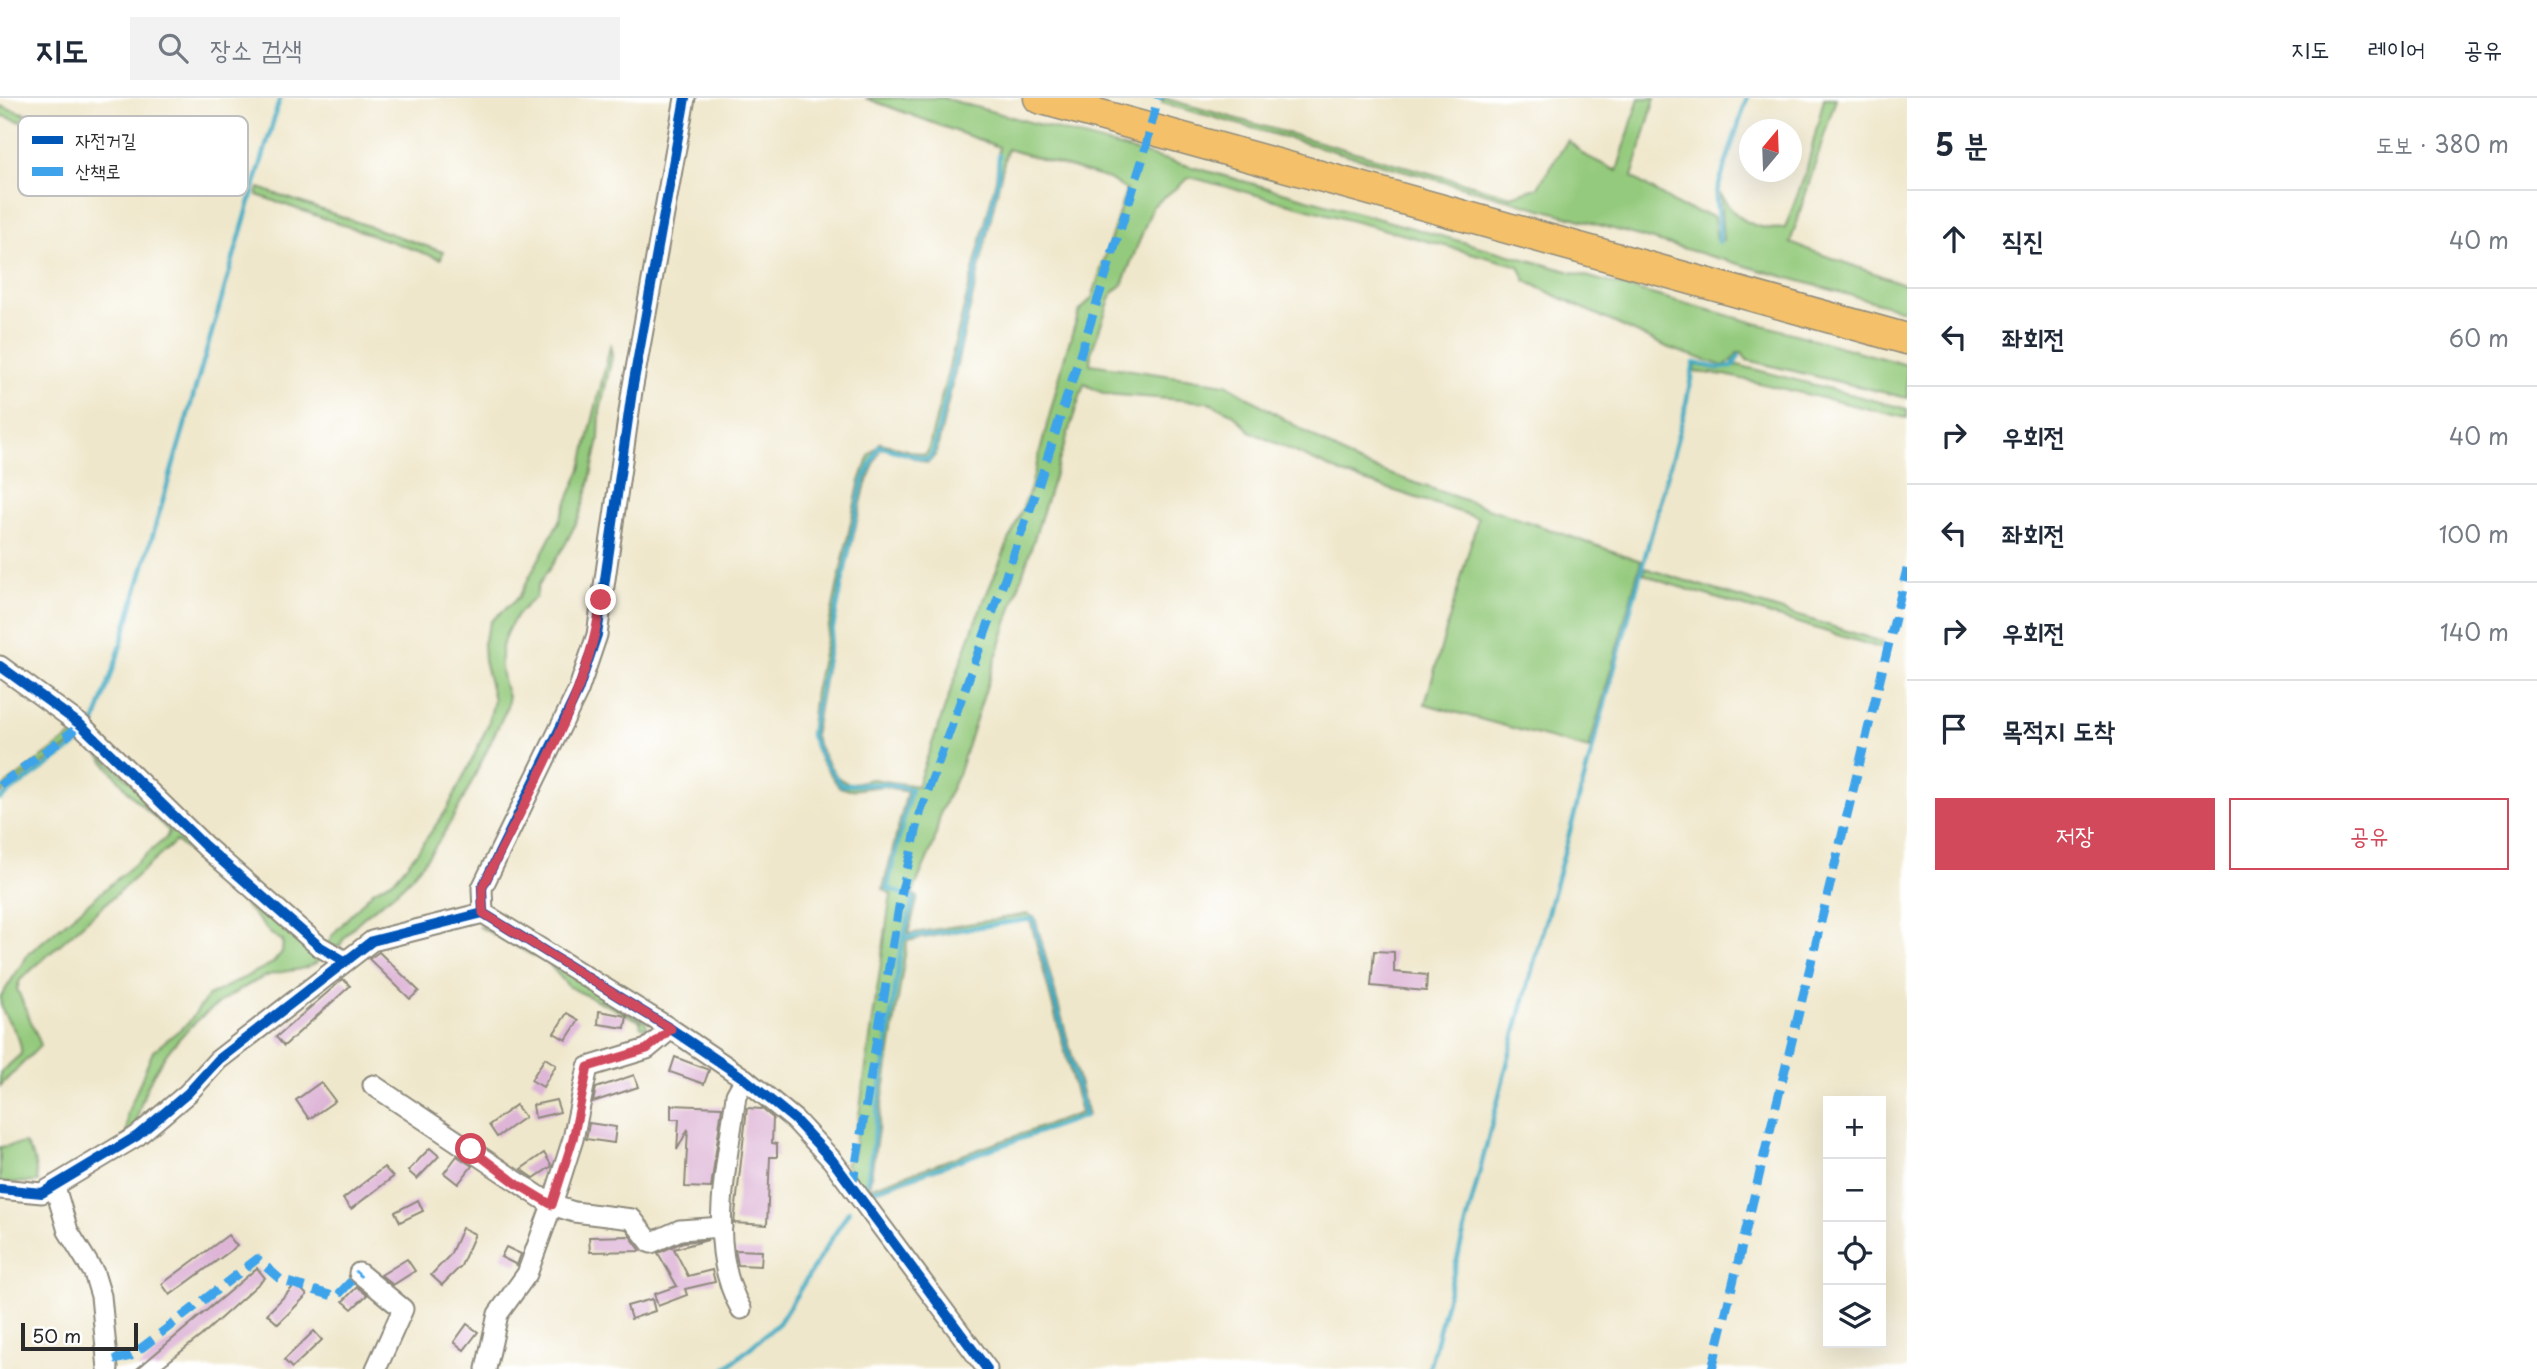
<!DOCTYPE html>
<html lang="ko">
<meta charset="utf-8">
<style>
:root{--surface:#fff;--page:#f2f2f3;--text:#1f2937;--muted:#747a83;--line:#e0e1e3;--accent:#d1495b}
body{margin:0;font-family:"Playpen Sans","Poor Story",sans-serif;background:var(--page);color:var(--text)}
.controls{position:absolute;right:21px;bottom:21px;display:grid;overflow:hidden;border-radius:0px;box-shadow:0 7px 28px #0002}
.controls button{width:63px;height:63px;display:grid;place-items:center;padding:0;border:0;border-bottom:2px solid var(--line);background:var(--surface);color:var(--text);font:35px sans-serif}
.compass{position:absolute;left:1739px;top:21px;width:63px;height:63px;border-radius:50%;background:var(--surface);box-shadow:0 7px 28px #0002;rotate:19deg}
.scale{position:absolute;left:21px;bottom:18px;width:117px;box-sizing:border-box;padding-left:7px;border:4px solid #2b2b2b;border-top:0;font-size:19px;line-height:24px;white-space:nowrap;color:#2b2b2b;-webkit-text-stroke:5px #fff;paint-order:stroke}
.stop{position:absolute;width:21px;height:21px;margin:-16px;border:5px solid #d1495b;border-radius:50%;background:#fff}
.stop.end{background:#d1495b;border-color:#fff;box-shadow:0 2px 7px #0008}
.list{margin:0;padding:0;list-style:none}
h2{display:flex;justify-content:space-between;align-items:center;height:91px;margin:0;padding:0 28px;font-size:30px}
h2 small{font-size:23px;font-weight:400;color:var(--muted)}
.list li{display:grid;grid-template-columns:46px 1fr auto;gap:21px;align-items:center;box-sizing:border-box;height:98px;padding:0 28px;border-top:2px solid var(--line)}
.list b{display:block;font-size:26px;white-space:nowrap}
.list em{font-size:23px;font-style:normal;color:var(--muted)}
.actions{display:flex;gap:14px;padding:21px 28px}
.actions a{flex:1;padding:16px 0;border:2px solid var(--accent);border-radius:0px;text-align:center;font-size:24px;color:var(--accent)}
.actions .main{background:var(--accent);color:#fff}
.icon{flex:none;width:38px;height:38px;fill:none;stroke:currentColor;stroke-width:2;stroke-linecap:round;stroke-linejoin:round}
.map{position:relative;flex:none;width:1907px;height:1271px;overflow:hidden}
header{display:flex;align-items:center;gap:42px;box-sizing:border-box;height:98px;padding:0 35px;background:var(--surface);border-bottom:2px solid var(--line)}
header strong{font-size:33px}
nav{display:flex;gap:38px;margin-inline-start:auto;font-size:24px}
.search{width:490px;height:63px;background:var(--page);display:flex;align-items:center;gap:18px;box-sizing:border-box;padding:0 24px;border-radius:0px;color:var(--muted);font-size:26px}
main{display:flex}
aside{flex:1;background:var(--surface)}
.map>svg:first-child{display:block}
.green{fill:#94ca7d;stroke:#607a54;stroke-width:2;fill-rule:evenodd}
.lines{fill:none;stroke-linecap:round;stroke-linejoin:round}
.stream{stroke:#45adc4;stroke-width:4.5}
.building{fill:#deb5d7}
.minor-casing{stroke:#8d897b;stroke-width:23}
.highway-casing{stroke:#8d897b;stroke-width:33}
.minor{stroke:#fff;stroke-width:19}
.highway{stroke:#f4c16a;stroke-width:30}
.quiet{stroke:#3ea3eb;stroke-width:9;stroke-dasharray:18 9;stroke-linecap:butt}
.cycleway-casing{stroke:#fff;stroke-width:15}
.cycleway{stroke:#0057b8;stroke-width:10}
.route{stroke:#d1495b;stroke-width:9}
.key{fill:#fff;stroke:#bfbfbf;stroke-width:2}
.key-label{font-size:19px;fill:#2b2b2b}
</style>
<header>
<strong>지도</strong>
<div class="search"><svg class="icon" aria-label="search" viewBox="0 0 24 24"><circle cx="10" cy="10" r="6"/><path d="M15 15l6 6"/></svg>장소 검색</div>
<nav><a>지도</a><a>레이어</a><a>공유</a></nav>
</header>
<main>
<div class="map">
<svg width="1907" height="1271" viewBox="0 0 1907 1271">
<rect width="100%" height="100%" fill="#fff"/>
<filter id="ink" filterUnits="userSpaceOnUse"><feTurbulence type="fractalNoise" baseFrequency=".0143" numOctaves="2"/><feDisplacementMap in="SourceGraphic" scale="14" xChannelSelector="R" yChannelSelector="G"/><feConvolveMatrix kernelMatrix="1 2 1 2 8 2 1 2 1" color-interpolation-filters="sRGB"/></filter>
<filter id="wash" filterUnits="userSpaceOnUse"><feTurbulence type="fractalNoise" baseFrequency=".00686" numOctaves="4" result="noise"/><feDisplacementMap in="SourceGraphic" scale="28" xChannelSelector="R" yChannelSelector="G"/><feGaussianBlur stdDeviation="1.57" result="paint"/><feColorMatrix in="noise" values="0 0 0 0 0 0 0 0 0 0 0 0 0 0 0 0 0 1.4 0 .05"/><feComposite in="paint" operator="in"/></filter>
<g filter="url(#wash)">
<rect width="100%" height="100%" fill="#efe7cb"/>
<g class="green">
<path d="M 865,0 L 943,0 L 1907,267 L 1907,300 L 1747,262 L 1742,255 L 1737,255 L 1732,263 L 1723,268 L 1669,250 L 1546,193 L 1526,183 L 1519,168 L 1190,79 L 1153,108 L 1122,187 L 1112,196 L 1091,255 L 1090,266 L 1226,286 L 1358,365 L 1641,463 L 1589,651 L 1425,606 L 1478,420 L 1346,377 L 1251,334 L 1232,315 L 1207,304 L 1105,296 L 1084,286 L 959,674 L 941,713 L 934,745 L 912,796 L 918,799 L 908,836 L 1028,816 L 1035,820 L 1088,1017 L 865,1097 L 845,1065 L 853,1059 L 891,796 L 883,791 L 907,694 L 884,688 L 850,692 L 839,689 L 820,661 L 810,637 L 815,594 L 859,386 L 869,358 L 880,345 L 925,357 L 928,353 L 996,81 L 999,49 ZM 1007,51 L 1109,81 L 1126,92 L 1092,200 L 1079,214 L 1066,254 L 1030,392 L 975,524 L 917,688 L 872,681 L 849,686 L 838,680 L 824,659 L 814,638 L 838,504 L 865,389 L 880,351 L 887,350 L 928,365 L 936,356 ZM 1026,821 L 1031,825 L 1081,1015 L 869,1090 L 907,843 Z"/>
<path d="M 1163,0 L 1511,98 L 1537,90 L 1568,42 L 1584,57 L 1617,73 L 1639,0 L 1655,0 L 1632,79 L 1681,109 L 1714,119 L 1717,144 L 1723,143 L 1720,95 C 1732,120 1757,134 1785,130 L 1806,74 L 1824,0 L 1836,0 L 1790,145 L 1907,187 L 1907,213 L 1162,5 Z"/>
<polygon points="0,8 249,86 246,94 0,17"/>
<polygon points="259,90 443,154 441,161 257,97"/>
<path d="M 611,245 L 612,259 L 600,313 L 599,341 L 588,391 L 579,419 L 565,447 L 538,488 L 536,499 C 509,520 495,548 503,582 C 506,594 511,600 506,612 C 478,669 454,732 411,779 C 389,805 355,817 339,849 L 327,847 L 333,836 L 373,793 L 395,781 L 415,757 L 447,711 L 472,662 L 488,627 L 494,602 L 484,562 L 483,545 L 491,523 L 519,499 L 559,423 L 581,371 Z"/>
<polygon points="1696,267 1719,272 1738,267 1907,311 1907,320 1725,277 1694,274"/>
<polygon points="1645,470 1882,544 1880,550 1660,483 1644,476"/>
<polygon points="75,635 80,640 0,696 0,691"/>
<path d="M 89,645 L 320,861 C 305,876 282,870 264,879 C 203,908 145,960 136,1029 L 127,1036 L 127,1016 L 153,953 L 188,925 L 208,898 L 273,865 L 282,854 L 283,843 L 271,836 L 223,783 L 176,743 L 20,882 L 17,891 L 41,947 L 0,988 L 0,975 L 21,956 C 23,933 0,921 0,900 L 29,855 L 166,740 L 169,733 L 132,698 Z"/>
<polygon points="478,828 495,832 646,924 647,930 641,929 640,923 569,889 549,866"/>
<polygon points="25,1045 34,1061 38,1084 0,1085 0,1049"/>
</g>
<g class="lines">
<g class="stream">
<path d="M 1719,144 C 1721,127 1716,113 1716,96 L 1747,0"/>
<polyline points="93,630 117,560 280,0"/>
<polyline points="0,701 82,643"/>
<polyline points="904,840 1033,821 1085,1018 872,1093 866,1092 901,850 914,800 887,790 911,691 883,686 841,687 821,659 811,637 862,387 879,348 928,362 933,354 998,81 999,57"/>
<polyline points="725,1271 779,1225 849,1113"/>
<polyline points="1429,1271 1521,912 1684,316 1694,265 1718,270 1732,269 1739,258"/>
</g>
</g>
<g id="blocks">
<g class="building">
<polygon points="1374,853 1394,854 1394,874 1427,877 1426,893 1371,888"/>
<polygon points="379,854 419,893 410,901 369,861"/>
<polygon points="343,881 350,888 284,948 276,939"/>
<polygon points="599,913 627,918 625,930 598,926"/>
<polygon points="567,915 579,922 566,942 554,935"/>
<polygon points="675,959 709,972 704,986 670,974"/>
<polygon points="545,960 556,967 543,989 531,982"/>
<polygon points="634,977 638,989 593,1004 596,990"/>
<polygon points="321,984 335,1003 309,1021 296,1002"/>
<polygon points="556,1002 560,1014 535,1020 533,1007"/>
<polygon points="516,1007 525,1019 497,1039 489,1027"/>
<polygon points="671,1007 722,1009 711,1090 685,1089 688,1031 677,1052 679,1021 671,1021"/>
<polygon points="747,1010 762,1011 773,1020 772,1045 777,1046 777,1059 770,1059 767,1127 734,1125"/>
<polygon points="589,1025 616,1029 614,1045 586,1041"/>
<polygon points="430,1050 439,1058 417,1081 408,1073"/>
<polygon points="544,1055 552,1068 534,1080 521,1071"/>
<polygon points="457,1058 472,1068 458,1086 444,1075"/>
<polygon points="384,1069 393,1079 351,1111 343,1101"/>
<polygon points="418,1102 423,1113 400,1124 395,1114"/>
<polygon points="462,1130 475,1136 461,1168 442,1187 431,1177 450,1157"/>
<polygon points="228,1137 237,1148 170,1197 162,1186"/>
<polygon points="630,1138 641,1153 590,1154 589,1139"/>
<polygon points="708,1142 674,1151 688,1178 712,1172 715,1184 685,1191 687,1197 658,1208 654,1196 677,1188 658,1155 683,1144"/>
<polygon points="506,1149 521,1156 517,1167 501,1159"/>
<polygon points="735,1152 762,1153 761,1168 738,1167"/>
<polygon points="407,1161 415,1173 393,1187 381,1177"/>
<polygon points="257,1170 265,1180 201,1238 159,1271 137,1271"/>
<polygon points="296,1186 307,1197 278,1226 267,1216"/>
<polygon points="357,1189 367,1197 352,1211 343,1203"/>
<polygon points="652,1201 655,1213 631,1221 627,1208"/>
<polygon points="467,1226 478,1234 464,1252 454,1244"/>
<polygon points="314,1233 322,1242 292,1270 284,1262"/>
</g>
</g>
</g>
<g filter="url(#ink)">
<use href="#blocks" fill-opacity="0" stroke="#8d897b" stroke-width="2"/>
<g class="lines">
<defs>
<g id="minor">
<polyline points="685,0 632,293 597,537 578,593 482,790 483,815 671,931 745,981 795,1022 832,1062 987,1271"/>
<polyline points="0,568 81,627 205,748 319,848 343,862"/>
<polyline points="373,987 552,1107 574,1114 632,1121 651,1145 680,1132 722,1129"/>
<polyline points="55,1089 68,1133 94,1175 101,1198 108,1271"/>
<polyline points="0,1091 42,1095 137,1038 188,995 218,962 372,843 483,815"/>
<polyline points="359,1175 403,1211 376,1271"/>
<path d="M 741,1211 C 705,1148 728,1065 736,997 L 745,981"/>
<polyline points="486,1271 498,1216 527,1176 552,1107 573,1041 588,969 647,951 671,931"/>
</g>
<polyline id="highway" points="1039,0 1907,241"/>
</defs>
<use href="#minor" class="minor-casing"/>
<use href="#highway" class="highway-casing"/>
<use href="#minor" class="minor"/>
<use href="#highway" class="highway"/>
<g class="quiet">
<polyline points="0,687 81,627"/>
<polyline points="852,1090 901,797 921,712 1038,389 1143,60 1158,0"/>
<polyline points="114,1262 131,1258 257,1161 281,1182 336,1199 359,1175"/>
<polyline points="1712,1271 1907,471"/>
</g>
<defs>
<g id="cycleway">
<polyline points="685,0 632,293 597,537 578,593 482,790 483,815 671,931 745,981 795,1022 832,1062 987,1271"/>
<polyline points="0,568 81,627 205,748 319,848 343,862"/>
<polyline points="0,1091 42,1095 137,1038 188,995 218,962 372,843 483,815"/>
</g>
</defs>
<use href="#cycleway" class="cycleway-casing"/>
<use href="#cycleway" class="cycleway"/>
</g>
</g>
<g class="lines" filter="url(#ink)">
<path class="route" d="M 471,1051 L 517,1086 L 552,1107 L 573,1041 L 588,969 L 647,951 L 671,931 L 483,815 L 482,790 C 525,702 589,599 601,502"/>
</g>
<rect x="18" y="18" width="230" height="80" rx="10" class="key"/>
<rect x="32" y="38" width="31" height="8" fill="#0057b8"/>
<rect x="32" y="69" width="31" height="9" fill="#3ea3eb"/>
<g class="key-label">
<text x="75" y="49">자전거길</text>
<text x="75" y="80">산책로</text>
</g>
</svg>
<div class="controls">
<button>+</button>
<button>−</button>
<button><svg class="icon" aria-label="locate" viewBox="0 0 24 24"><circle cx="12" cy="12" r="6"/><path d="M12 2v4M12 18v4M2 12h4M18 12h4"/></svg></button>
<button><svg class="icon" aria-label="layers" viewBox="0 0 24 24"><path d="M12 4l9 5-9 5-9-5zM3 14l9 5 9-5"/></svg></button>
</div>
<svg class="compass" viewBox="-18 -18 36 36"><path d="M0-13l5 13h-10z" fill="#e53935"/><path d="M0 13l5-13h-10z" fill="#747a83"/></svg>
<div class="scale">50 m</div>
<div class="stop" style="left:471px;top:1051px"></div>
<div class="stop end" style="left:601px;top:502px"></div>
</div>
<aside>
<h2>5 분<small>도보 · 380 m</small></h2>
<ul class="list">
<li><svg class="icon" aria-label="ahead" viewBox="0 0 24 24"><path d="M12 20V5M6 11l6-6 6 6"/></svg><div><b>직진</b></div><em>40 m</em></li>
<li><svg class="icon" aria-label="left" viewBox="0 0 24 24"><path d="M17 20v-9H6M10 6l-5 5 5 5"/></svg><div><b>좌회전</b></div><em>60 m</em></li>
<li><svg class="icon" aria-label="right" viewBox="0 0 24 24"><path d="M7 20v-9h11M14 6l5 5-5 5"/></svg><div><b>우회전</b></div><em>40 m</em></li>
<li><svg class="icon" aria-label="left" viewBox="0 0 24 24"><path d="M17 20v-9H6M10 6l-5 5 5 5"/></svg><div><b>좌회전</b></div><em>100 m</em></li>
<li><svg class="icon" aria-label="right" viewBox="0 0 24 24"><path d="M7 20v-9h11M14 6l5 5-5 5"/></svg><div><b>우회전</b></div><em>140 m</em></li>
<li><svg class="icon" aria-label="arrive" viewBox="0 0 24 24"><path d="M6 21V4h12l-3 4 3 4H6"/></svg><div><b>목적지 도착</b></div></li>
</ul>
<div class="actions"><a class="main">저장</a><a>공유</a></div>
</aside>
</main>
